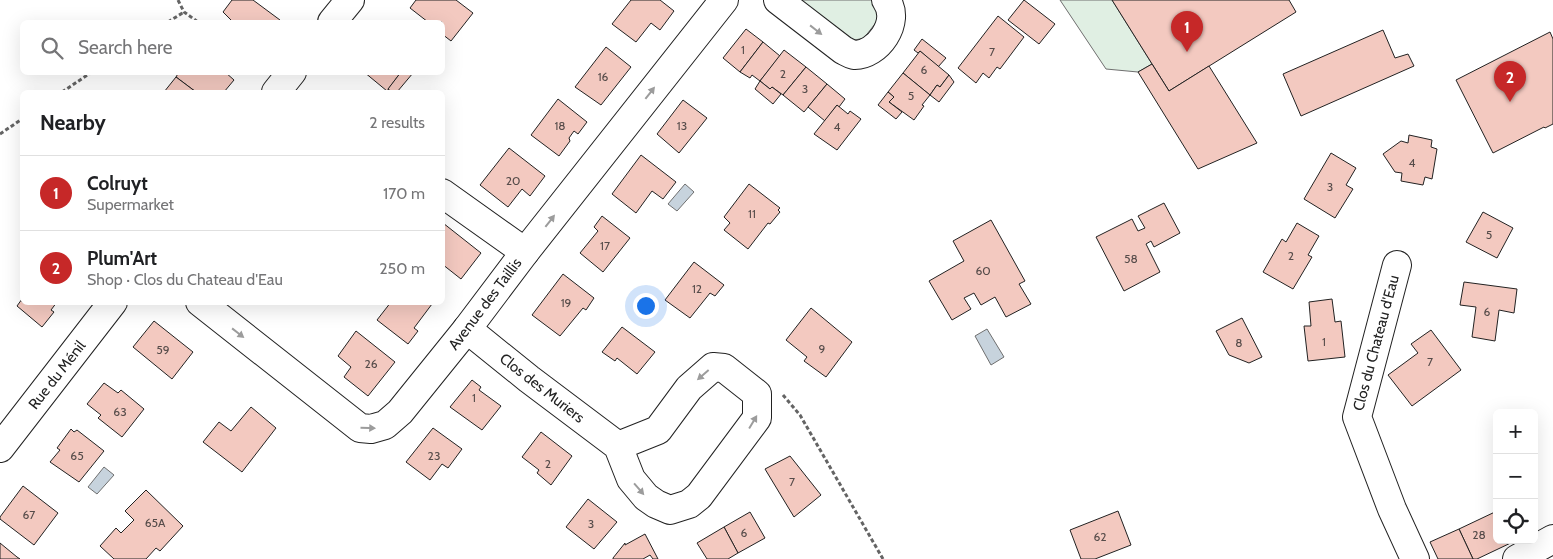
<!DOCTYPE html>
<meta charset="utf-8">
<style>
:root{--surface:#fff;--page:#f2f2f2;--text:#202124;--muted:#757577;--line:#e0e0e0;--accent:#c62828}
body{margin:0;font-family:Cabin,sans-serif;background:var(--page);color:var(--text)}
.controls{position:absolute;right:15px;bottom:15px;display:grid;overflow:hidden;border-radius:8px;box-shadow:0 5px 20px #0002}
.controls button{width:45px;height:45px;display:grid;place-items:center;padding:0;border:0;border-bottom:1px solid var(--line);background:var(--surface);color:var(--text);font:25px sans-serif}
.you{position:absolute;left:645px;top:305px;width:18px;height:18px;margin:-12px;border:4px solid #fff;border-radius:50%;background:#1a73e8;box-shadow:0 0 0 8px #1a73e833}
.badge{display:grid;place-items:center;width:32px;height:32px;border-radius:50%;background:var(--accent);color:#fff;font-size:16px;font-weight:700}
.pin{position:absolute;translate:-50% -41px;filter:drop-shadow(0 1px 2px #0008)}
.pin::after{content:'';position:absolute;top:26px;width:18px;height:15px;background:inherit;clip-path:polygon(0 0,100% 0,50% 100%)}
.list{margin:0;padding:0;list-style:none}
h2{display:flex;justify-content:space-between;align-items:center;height:65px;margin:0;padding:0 20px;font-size:21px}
h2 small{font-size:16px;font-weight:400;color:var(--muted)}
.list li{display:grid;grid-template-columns:32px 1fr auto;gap:15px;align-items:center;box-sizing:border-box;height:75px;padding:0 20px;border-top:1px solid var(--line)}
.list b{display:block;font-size:19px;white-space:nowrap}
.list p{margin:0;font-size:16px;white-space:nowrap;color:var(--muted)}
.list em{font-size:16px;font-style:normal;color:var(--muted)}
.icon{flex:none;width:28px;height:28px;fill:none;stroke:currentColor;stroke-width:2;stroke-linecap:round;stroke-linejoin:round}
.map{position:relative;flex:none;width:1553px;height:559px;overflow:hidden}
.search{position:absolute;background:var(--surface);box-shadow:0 5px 20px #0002;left:20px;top:20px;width:425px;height:55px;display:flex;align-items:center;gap:12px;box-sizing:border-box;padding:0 18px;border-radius:8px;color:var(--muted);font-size:19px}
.panel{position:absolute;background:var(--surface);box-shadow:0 5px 20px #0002;left:20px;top:90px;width:425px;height:215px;border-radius:8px}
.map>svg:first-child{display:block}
.green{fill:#e0efe3;stroke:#6f6f6f}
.water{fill:#c7d3dd;stroke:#6f6f6f}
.building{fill:#f3c9c0;stroke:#222}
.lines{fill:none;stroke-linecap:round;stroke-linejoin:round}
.minor-casing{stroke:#222;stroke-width:30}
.path{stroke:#646464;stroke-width:3;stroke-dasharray:4 2.5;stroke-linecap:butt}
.minor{stroke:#fff;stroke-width:28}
.oneway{fill:#9c9c9c}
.labels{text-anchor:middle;stroke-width:4;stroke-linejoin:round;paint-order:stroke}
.number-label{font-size:12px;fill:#564c4a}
.street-label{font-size:15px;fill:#222;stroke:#fff}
</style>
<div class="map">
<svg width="1553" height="559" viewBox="0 0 1553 559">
<rect width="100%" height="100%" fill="#fff"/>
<g class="green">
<polygon points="799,0 872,0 877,4 881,16 864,38 855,40 843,36"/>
<polygon points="1060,0 1112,0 1152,64 1138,72 1106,69"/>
</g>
<g class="water">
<polygon points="685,184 694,192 677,211 668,204"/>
<polygon points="987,329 1004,357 991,365 975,336"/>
<polygon points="104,467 114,475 97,494 88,487"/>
</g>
<g class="building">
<polygon points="232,0 253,0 280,20 278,22 229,22 231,20 223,12"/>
<polygon points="416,0 456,0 473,13 451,41 442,34 442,22 428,22 410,8"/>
<polygon points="631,0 660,0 674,11 660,30 651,23 636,42 612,24"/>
<polygon points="1024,0 1055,24 1039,44 1008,20"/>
<polygon points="1112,0 1289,0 1296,12 1169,91"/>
<polygon points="998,16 1024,37 1000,69 997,67 989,78 983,73 976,83 958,68"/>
<polygon points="746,29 763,42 740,72 723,58"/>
<polygon points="1383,30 1395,58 1408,54 1414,66 1301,116 1283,74"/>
<polygon points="1550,32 1553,39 1553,124 1545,128 1544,127 1493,153 1456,80"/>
<polygon points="922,39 946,58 938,67 920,51 918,53 914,50"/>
<polygon points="763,42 780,56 760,81 752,75 750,78 740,72"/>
<polygon points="606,47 631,67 601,105 575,87"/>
<polygon points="784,50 806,67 783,95 772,87 770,89 760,81"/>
<polygon points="920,51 949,75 940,87 937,85 930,95 903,73"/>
<polygon points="1152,64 1169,91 1209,66 1257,143 1198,169 1138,72"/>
<polygon points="806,67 827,84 804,112 783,95"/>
<polygon points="179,72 225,72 234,80 224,92 196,92 176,77"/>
<polygon points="364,72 401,72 387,91"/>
<polygon points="401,72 413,73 397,92 392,92 388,89"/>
<polygon points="903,73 930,95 922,105 924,106 914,120 889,102 894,97 888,92"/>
<polygon points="949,75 954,82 939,102 930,95 937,85 940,87"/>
<polygon points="176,77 196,92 164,92"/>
<polygon points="760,81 770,89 772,87 781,94 773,104 755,89"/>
<polygon points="827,84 845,99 839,107 837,105 825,121 808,107"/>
<polygon points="888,92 894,97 889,102 902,112 896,119 878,105"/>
<polygon points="558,99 587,122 578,134 574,131 569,138 570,141 559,156 531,135"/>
<polygon points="683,100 707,118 679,153 657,134"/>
<polygon points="837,105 848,114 850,111 861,119 837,150 814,134"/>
<polygon points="1409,135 1432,140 1431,147 1437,149 1432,179 1425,177 1423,185 1401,181 1402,173 1395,172 1383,154 1401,141 1408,143"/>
<polygon points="509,148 545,176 530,196 522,189 508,207 480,185"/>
<polygon points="1331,153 1356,168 1346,185 1353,189 1335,218 1304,199"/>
<polygon points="641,155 676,182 663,199 652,191 636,213 612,194"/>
<polygon points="749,184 780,208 778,210 780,212 770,224 768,223 748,249 724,230 730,223 724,217"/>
<polygon points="1164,203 1180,233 1154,247 1151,241 1146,244 1160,272 1124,291 1096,237 1132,219 1138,231 1145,228 1138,216"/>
<polygon points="1483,212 1513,228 1497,258 1466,242"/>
<polygon points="602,216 630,238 603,272 580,253 598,231 594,227"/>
<polygon points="991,220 1025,281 1019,284 1031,304 1006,317 995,297 981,305 974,293 964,298 971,309 952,320 929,281 964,261 953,241"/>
<polygon points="443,223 481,253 461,279 442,264"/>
<polygon points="1297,223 1319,236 1308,255 1312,257 1293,289 1263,272 1282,239 1286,242"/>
<polygon points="694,262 724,285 715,296 710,293 690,318 665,300"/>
<polygon points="563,274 594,298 586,310 583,308 560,336 532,315"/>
<polygon points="1464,282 1517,289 1514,313 1499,310 1495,341 1472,337 1476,307 1460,305"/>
<polygon points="22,299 22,302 57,302 51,310 54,312 42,327 17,306"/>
<polygon points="1332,299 1335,322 1341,321 1345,357 1308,361 1304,326 1311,326 1309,302"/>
<polygon points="391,302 430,302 432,304 414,328 418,331 408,344 377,320"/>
<polygon points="811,308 852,342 826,377 804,361 807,357 786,340"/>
<polygon points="1242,318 1262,357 1249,363 1229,355 1216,331"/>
<polygon points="154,321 193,352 172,379 133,347"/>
<polygon points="622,327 655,352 637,374 617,358 615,361 602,352"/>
<polygon points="1431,330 1461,370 1412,406 1388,375 1418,353 1411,344"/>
<polygon points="356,331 395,362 368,396 344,377 351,367 338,356"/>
<polygon points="472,380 481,387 479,390 501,406 482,430 450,407"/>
<polygon points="104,383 118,393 121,390 144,409 122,437 98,418 101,415 87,404"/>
<polygon points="251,407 276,428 242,472 203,442 219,422 231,431"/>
<polygon points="433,428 462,449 448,468 442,464 430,480 406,462"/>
<polygon points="71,429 74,432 77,430 104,451 79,482 50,462 60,450 57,448"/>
<polygon points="541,432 572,456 551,485 537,473 539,470 522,457"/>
<polygon points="790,456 821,495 794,517 765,469"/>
<polygon points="23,486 58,513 34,545 0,519 0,517"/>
<polygon points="146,490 183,526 160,551 156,548 146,559 114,559 100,546 116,528 121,533 134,520 125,511"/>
<polygon points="588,499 617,522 594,549 566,527"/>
<polygon points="1118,511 1131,545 1095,559 1081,559 1070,530"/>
<polygon points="1497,511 1497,540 1517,540 1477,559 1473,559 1459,529"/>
<polygon points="750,512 765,538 738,553 724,527"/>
<polygon points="724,527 738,553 728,559 707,559 697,543"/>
<polygon points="1459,529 1473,559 1438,559 1430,542"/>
<polygon points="645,534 658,559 653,559 650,555 643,559 613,559 613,558 625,543 625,545"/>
<polygon points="0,543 17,557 20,559 0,559"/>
</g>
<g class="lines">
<defs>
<g id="minor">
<path d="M 778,0 L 843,50 C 847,52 850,54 854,55 C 877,56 902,22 886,0"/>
<polyline points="332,22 350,0"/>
<polyline points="276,92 292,72"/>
<polyline points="442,193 525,252"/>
<polyline points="1397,265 1357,417 1392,509 1415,559"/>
<polyline points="200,302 360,428 371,429 385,425 400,412 467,329 525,252 724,0"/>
<polyline points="467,329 529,379 618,446 631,479 646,497 656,504 670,510 689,504 699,496 757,418 757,394 724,368 713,367 689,388 658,430 618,446"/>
<polyline points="0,448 113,302"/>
<polyline points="1517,559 1553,539"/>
</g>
</defs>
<use href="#minor" class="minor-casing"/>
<g class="path">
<polyline points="178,0 184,12 198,22"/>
<polyline points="168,22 184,12"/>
<polyline points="62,92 92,72"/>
<polyline points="0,134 22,119"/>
<polyline points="783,395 800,415 883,559"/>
</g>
<use href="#minor" class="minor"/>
</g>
<defs><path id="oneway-solid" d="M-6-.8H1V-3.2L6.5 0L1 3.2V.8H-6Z" transform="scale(1.25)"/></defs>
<g class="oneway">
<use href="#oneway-solid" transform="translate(816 30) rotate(38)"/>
<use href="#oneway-solid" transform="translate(650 93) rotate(-52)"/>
<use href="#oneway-solid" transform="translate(550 221) rotate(-52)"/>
<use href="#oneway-solid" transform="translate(238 333) rotate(38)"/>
<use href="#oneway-solid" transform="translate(703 375) rotate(139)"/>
<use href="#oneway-solid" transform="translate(753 422) rotate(-59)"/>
<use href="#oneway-solid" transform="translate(368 428) rotate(2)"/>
<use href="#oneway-solid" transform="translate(639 489) rotate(49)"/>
</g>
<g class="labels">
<g class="number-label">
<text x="743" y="54">1</text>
<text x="992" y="56">7</text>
<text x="924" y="74">6</text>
<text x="783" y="78">2</text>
<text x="603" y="81">16</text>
<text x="805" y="93">3</text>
<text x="911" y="100">5</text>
<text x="560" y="130">18</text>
<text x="682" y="130">13</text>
<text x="837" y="131">4</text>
<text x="1412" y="167">4</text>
<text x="513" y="185">20</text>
<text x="1330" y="191">3</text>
<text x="752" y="218">11</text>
<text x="1489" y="239">5</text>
<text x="605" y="250">17</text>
<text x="1291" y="260">2</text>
<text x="1131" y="263">58</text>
<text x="983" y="275">60</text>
<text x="697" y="293">12</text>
<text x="566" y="307">19</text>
<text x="1487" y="316">6</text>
<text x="1324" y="346">1</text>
<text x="1239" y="347">8</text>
<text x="822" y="353">9</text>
<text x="163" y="354">59</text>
<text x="1430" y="366">7</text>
<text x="371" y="368">26</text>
<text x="474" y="402">1</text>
<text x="120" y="416">63</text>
<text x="77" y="460">65</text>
<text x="434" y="460">23</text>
<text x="548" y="468">2</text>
<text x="792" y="486">7</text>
<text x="29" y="519">67</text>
<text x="155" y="527">65A</text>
<text x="591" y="528">3</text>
<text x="744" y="537">6</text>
<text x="1479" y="539">28</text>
<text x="1100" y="541">62</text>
</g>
<g class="street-label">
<text transform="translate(485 304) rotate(-53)" y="5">Avenue des Taillis</text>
<text transform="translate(1376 343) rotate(-75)" y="5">Clos du Chateau d'Eau</text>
<text transform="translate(57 375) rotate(-52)" y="5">Rue du Ménil</text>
<text transform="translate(542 388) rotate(38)" y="5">Clos des Muriers</text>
</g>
</g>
</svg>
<div class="controls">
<button>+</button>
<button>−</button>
<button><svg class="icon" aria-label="locate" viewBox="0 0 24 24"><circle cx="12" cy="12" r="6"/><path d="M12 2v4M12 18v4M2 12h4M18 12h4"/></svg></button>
</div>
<div class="you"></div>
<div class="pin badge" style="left:1187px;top:52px">1</div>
<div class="pin badge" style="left:1510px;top:102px">2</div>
<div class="search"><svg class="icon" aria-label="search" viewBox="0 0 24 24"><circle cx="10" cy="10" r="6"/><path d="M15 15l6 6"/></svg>Search here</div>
<section class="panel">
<h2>Nearby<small>2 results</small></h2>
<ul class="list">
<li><span class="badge">1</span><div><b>Colruyt</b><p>Supermarket</p></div><em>170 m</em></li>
<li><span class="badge">2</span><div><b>Plum'Art</b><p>Shop · Clos du Chateau d'Eau</p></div><em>250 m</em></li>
</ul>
</section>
</div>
